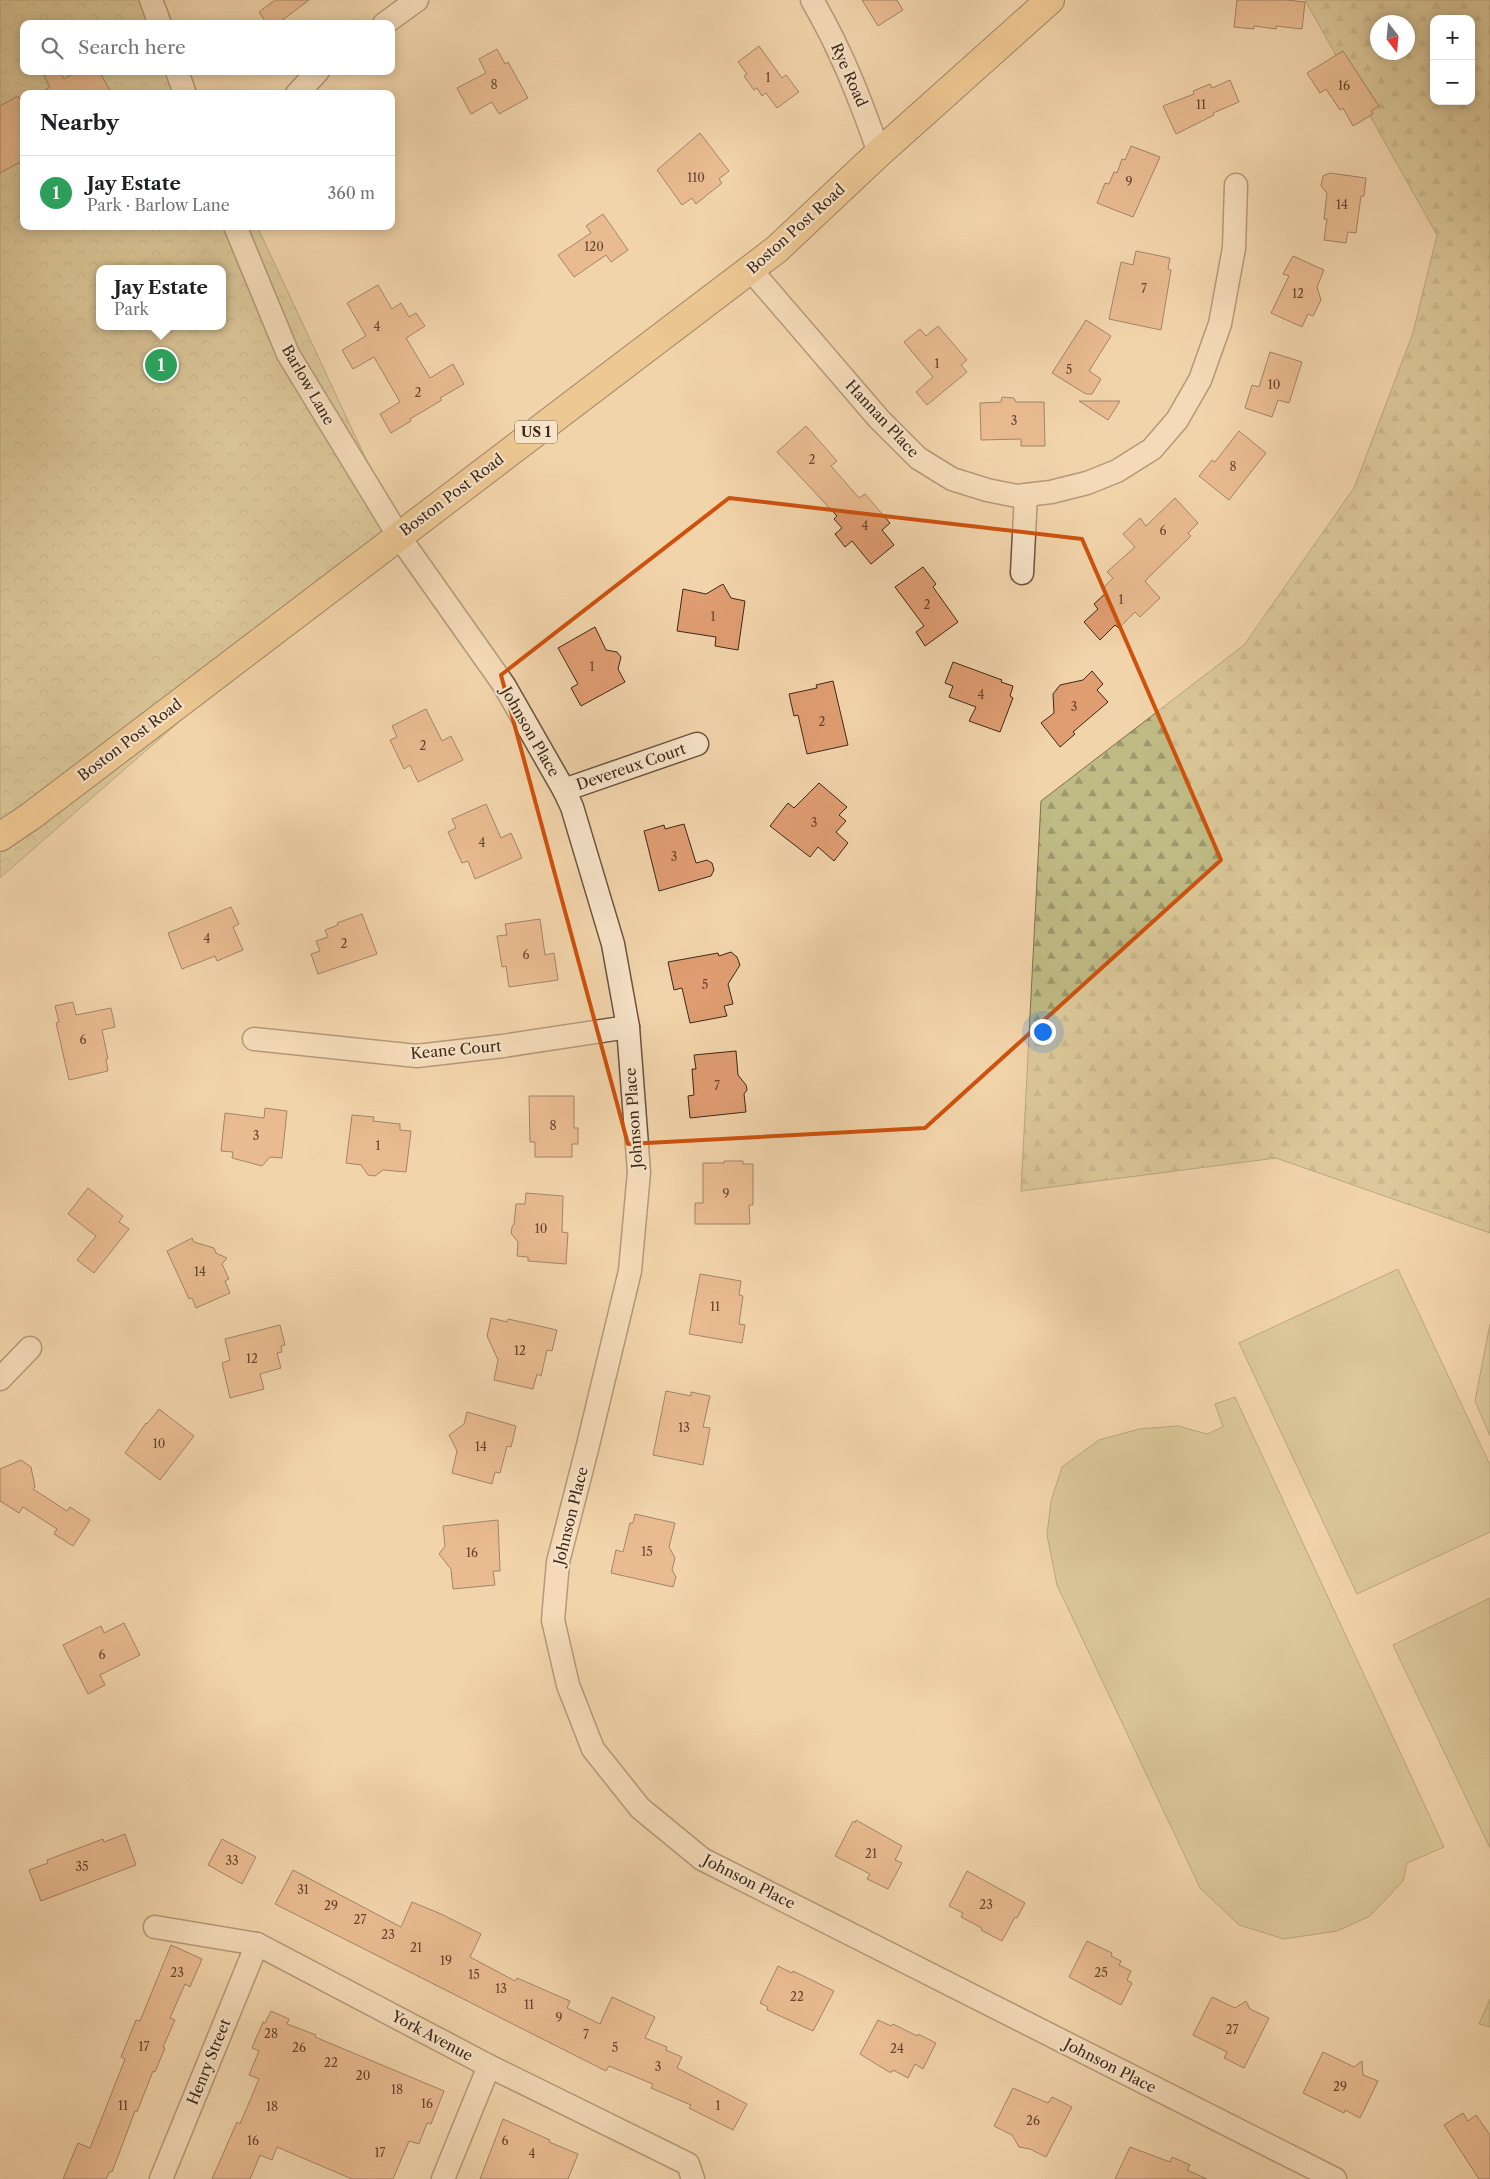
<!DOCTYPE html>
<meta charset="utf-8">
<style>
:root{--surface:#fff;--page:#f2f2f2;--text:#202124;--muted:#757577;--line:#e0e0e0;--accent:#1a73e8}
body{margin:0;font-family:"Libre Caslon Text",serif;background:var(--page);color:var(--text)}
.controls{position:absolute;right:15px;top:15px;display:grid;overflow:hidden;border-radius:10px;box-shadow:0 2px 12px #0003}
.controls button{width:45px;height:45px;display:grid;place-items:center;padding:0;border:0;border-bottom:1px solid var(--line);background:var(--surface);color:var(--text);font:25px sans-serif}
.compass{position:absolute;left:1370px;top:15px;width:45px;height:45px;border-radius:50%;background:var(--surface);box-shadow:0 2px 12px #0003;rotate:164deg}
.you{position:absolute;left:1042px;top:1031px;width:18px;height:18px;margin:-12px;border:4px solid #fff;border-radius:50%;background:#1a73e8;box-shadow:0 0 0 8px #1a73e833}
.badge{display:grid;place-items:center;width:32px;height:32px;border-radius:50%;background:var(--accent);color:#fff;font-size:16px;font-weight:700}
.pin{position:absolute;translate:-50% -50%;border:2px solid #fff;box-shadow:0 1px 5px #0006}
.popup{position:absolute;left:96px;top:265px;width:130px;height:65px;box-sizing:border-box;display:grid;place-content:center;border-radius:10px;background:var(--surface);filter:drop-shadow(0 1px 4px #0005);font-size:16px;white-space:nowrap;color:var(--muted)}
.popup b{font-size:19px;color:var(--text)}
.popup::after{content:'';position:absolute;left:50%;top:100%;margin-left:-10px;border:10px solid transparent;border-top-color:var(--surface)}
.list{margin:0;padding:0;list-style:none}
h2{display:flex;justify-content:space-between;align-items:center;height:65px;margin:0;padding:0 20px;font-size:21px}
h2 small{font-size:16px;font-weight:400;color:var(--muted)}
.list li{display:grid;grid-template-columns:32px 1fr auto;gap:15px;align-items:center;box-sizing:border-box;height:75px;padding:0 20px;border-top:1px solid var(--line)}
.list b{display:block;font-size:19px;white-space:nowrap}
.list p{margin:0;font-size:16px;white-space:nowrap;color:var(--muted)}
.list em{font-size:16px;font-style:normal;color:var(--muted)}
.icon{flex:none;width:28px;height:28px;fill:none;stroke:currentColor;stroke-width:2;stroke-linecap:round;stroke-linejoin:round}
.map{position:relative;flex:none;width:1490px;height:2179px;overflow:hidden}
.search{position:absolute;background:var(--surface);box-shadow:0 2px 12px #0003;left:20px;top:20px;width:375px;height:55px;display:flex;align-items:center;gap:12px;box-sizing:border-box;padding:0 18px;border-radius:10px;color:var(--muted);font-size:19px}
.panel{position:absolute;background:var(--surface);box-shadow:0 2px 12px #0003;left:20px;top:90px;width:375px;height:140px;border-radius:10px}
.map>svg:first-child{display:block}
.forest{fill:url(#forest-firs);stroke:#7e724e;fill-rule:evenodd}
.park{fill:url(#park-crowns);stroke:#7e724e;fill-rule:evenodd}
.pitch{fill:#c0bb85;stroke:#7e724e}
.building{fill:#e09d72;stroke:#3d2818}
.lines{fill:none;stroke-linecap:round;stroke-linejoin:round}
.minor-casing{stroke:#6a533d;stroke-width:25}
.primary-casing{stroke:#3d2818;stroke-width:30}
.minor{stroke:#f7e3c8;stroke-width:22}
.primary{stroke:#e9ba76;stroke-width:28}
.marked{fill:none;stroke:#ce520e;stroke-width:4;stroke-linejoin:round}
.labels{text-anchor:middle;stroke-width:4.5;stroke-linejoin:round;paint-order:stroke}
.number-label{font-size:12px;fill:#66452e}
.shield{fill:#f7e3c8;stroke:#75604d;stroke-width:1}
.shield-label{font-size:14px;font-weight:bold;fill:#3d2818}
.street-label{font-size:15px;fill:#3d2818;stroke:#f7e3c8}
</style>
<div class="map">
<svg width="1490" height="2179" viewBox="0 0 1490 2179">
<defs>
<pattern id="forest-firs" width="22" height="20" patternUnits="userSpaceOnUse" patternTransform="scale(1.25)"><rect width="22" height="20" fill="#c0bb85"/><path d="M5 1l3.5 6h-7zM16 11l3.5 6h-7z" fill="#9d986c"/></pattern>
<pattern id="park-crowns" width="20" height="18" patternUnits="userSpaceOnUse" patternTransform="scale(1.25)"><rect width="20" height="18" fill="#c0bb85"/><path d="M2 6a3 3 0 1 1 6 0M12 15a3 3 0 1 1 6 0" fill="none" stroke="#9d986c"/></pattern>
</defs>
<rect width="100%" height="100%" fill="#f2d4ab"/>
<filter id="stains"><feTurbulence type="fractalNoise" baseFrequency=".004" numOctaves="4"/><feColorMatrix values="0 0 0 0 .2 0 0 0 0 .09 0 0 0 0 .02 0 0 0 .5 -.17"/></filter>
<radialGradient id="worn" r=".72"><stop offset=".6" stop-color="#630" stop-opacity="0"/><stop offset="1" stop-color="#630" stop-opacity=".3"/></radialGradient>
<path class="forest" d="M 1305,0 L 1490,0 L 1490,1233 L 1276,1158 L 1021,1191 L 1041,801 L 1244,645 L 1354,488 L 1413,333 L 1437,235 ZM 1434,19 L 1471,19 L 1471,101 L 1434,101 ZM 1378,22 L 1408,22 L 1408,52 L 1378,52 Z"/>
<path class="park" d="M 0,0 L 151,0 L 162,24 L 24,24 L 24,71 L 184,71 L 195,94 L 24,94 L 24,226 L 257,226 L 410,553 L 398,535 L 353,570 L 0,878 ZM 100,269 L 222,269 L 222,326 L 100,326 Z"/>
<g class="pitch">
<polygon points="1398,1269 1490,1465 1490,1532 1357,1594 1239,1343"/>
<polygon points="1490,1324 1490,1436 1475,1401"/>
<polygon points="1235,1397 1444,1847 1407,1863 1403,1881 1370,1916 1337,1931 1284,1939 1239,1925 1200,1888 1057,1585 1047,1535 1051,1501 1062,1467 1099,1440 1139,1429 1178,1426 1207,1434 1223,1427 1215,1404"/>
<polygon points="1490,1598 1490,1848 1393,1645"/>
<polygon points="1490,1999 1490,2027 1479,2024"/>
</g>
<g class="building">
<polygon points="275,0 309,0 277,24 267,24 259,12"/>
<polygon points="862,0 897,0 903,10 878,26"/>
<polygon points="1237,0 1287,0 1305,2 1302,29 1276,26 1276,29 1254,26 1254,29 1234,27"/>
<polygon points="759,46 782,78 786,75 799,92 777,108 766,93 762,96 757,88 754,90 744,76 747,74 738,62"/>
<polygon points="497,49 505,64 508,62 528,98 499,114 492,102 471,114 457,88 486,73 479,59"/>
<polygon points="1343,51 1379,106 1371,111 1373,114 1353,126 1343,108 1340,110 1326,89 1320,93 1307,73"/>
<polygon points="53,71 59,71 64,79 78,71 99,71 112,94 39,94 50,87 44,76"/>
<polygon points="1230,80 1239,102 1213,113 1214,115 1176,134 1163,106 1194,94 1193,91 1210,84 1212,88"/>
<polygon points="18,96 24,106 24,160 0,173 0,106"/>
<polygon points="700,133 729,171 719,179 722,183 696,204 692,198 682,205 657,170"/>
<polygon points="1131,146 1160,157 1133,217 1097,203 1105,183 1109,184 1114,172 1117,173 1122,159 1125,160"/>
<polygon points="1330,173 1366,178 1364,196 1361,196 1356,233 1348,232 1346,243 1324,240 1327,219 1324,219 1327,193 1321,186 1323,176"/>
<polygon points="603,214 628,250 611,262 606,255 574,277 558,255 591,233 586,226"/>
<polygon points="1136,251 1170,258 1168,269 1171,270 1161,330 1109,319 1121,262 1133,265"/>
<polygon points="1293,256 1324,270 1317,287 1321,300 1313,316 1308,314 1302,327 1271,313 1289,276 1283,274"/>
<polygon points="378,285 392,309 401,303 409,317 416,313 425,326 406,338 430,378 453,364 464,384 440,398 442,400 410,419 411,421 391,433 380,414 400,402 374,357 353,369 342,350 366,336 347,303"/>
<polygon points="1086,320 1111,336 1089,371 1101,379 1092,394 1086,394 1052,373"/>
<polygon points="938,326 967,360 961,365 967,372 927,405 916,392 933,377 904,342 920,329 926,336"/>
<polygon points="1270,352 1302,362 1289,403 1278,400 1272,417 1245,408 1252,385 1259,387"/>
<polygon points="1002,397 1014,398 1016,402 1044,402 1045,446 1021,446 1021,439 981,440 980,403 1001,402"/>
<polygon points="1079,401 1120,401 1108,420"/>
<polygon points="806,426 837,461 831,466 859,498 865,494 890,523 882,530 894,545 871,564 852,541 845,547 835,534 842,528 834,519 837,516 777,452"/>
<polygon points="1239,431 1266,453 1229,500 1199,476 1212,460 1215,462"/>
<polygon points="1175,498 1198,523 1188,533 1191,536 1145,581 1160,598 1140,617 1135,612 1119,628 1115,625 1100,640 1084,622 1098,609 1094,604 1107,592 1103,588 1113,578 1107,572 1135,547 1123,534 1140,518 1146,526"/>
<polygon points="923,567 936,584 933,587 958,622 925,646 916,632 924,626 895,587"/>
<polygon points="723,584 731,598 745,601 738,650 715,646 716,637 677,631 683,589 706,594"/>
<polygon points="595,627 606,650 617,652 621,657 618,669 625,682 581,706 571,688 578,684 558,648"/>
<polygon points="953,662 1002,680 1001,682 1013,686 1010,696 1013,698 1000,732 969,721 976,707 949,697 953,686 945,683"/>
<polygon points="1092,671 1103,684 1097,690 1108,702 1073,732 1075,734 1060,747 1041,723 1054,713 1053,694 1060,685 1083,680"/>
<polygon points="833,681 848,745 807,754 798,715 794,716 789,694 817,688 816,685"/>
<polygon points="426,709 442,741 451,736 463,760 418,782 410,765 404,769 390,740 397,737 392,726"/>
<polygon points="819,783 847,807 839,815 846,821 836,832 848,843 834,861 818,847 810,857 770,826 788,803 794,808"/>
<polygon points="486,804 501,838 511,833 522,858 475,879 468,861 462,863 448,832 456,828 452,819"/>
<polygon points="684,824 696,863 707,860 712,863 714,870 711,876 659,891 644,831 664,825 665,829"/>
<polygon points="231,907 239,924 233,927 243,950 217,961 215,956 182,969 168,933"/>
<polygon points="362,914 377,954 318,974 311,954 320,951 316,941 328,937 325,930 338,925 337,923"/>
<polygon points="540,919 545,955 554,953 558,980 509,987 506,966 502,967 497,936 507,935 505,924"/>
<polygon points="731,952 737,957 740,965 728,984 733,1004 724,1006 727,1016 690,1023 682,988 674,990 668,962 718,953 719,956"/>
<polygon points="73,1002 76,1015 111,1008 115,1027 102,1030 108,1059 106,1059 108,1071 69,1080 56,1023 59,1022 55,1006"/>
<polygon points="736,1051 738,1075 746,1085 747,1090 744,1094 746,1112 690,1118 688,1096 694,1095 692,1069 696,1069 694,1055"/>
<polygon points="529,1096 574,1096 574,1128 578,1128 578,1144 572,1144 572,1157 535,1157 535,1142 530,1142"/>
<polygon points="265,1108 287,1111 282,1158 270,1157 262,1166 232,1158 233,1152 221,1151 225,1113 264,1118"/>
<polygon points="352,1115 374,1117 373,1121 400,1124 400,1130 411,1131 406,1172 383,1170 375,1176 368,1175 361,1165 346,1163"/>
<polygon points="724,1161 743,1161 743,1164 753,1164 753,1205 749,1205 750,1224 695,1224 695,1203 703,1203 703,1163 724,1163"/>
<polygon points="88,1188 123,1216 119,1222 129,1229 94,1273 77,1260 96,1236 68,1214"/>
<polygon points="526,1193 563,1196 562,1232 568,1233 566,1264 528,1261 528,1257 517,1256 518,1242 511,1233 512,1227 514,1224 516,1204 525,1204"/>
<polygon points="192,1238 194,1242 214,1248 216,1253 227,1258 222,1264 229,1279 225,1281 230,1293 196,1308 192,1298 189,1299 167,1251"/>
<polygon points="700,1274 741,1281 739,1295 743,1296 739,1324 745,1325 742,1343 689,1334"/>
<polygon points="491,1318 507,1322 508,1319 557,1330 552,1351 547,1350 541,1376 537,1374 533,1389 494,1380 498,1360 487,1336"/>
<polygon points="280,1325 285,1345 281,1346 282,1352 277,1353 281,1368 260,1374 264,1389 230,1398 222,1363 230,1360 225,1339"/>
<polygon points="666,1391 691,1396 691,1392 710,1396 703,1427 710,1428 703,1465 653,1455"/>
<polygon points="159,1409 194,1436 160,1480 125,1453 146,1423 147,1424"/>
<polygon points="467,1412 516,1426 511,1447 507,1446 500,1473 495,1472 492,1484 452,1473 457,1451 449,1435 464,1424"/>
<polygon points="21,1460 31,1467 35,1487 33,1489 67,1511 70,1507 90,1520 73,1546 54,1534 57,1529 23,1507 19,1513 0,1501 0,1469"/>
<polygon points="635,1514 675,1523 669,1547 675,1558 672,1570 676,1577 673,1587 611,1573 616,1550 623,1552 630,1523 633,1523"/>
<polygon points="498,1520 500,1571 493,1571 495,1585 453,1589 451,1569 439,1554 445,1546 443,1526"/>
<polygon points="124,1623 140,1655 100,1675 105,1685 88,1694 63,1645 101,1626 104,1633"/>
<polygon points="856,1820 902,1846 895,1860 902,1863 888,1889 867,1879 870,1874 835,1856 853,1821 855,1823"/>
<polygon points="125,1834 136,1865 41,1901 29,1870 48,1863 47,1860 103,1839 104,1842"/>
<polygon points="222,1839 256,1857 242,1884 208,1865"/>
<polygon points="293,1870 401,1927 412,1902 441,1914 481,1934 470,1957 515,1981 517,1978 570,2001 567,2008 600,2024 612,1997 655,2017 645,2038 667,2047 666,2050 682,2057 677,2068 747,2104 733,2130 689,2108 691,2105 651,2088 653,2084 609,2066 606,2071 275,1904"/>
<polygon points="967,1871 1025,1903 1017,1918 1015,1917 1002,1941 981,1930 982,1928 961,1917 963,1913 949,1906"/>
<polygon points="1087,1941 1112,1953 1111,1956 1121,1961 1119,1965 1131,1971 1127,1980 1132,1983 1121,2005 1069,1977"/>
<polygon points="171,1945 202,1959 190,1987 185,1984 170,2018 175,2020 163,2047 165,2048 155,2072 153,2071 137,2112 135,2111 112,2172 110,2171 106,2179 63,2179 78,2143 90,2148 125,2059 121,2057 136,2020 140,2021"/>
<polygon points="778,1966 792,1973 793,1971 834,1991 813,2031 767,2010 768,2007 760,2003"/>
<polygon points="1212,1997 1235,2008 1246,2001 1250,2009 1269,2018 1244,2068 1224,2058 1227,2052 1193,2035"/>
<polygon points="271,2011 289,2019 287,2024 316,2035 315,2037 444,2091 431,2124 427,2123 419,2144 409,2141 393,2179 352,2179 277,2147 272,2160 260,2155 250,2179 212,2179 237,2122 240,2124 259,2079 249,2075 259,2051 252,2048 263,2022 265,2023"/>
<polygon points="878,2020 891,2026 893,2024 917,2036 918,2034 936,2043 923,2069 915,2064 908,2078 893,2070 892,2072 889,2072 860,2054"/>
<polygon points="1323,2052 1354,2067 1362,2061 1363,2075 1378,2081 1360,2118 1345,2110 1344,2113 1303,2093"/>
<polygon points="1013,2088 1048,2103 1052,2097 1072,2107 1046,2157 1030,2149 1019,2147 1012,2135 994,2126"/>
<polygon points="1463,2113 1468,2121 1476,2115 1490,2135 1490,2179 1479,2179 1444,2125"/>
<polygon points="503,2119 550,2140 549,2142 578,2154 568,2179 480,2179"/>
<polygon points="1130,2147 1170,2162 1172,2157 1190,2165 1187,2170 1207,2179 1115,2179"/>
</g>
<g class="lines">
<defs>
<g id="minor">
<polyline points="151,0 160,24"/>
<path d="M 812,0 C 841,50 860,98 879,153"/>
<polyline points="384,24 417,0"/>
<polyline points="177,71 185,94"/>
<polyline points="297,94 318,71"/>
<polyline points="235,226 288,354 398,535 504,685 564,790 572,807 613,944 628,1027 639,1172 630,1271 587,1449 558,1562 553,1620 568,1685 593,1749 640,1808 702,1859 1335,2179"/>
<polyline points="750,269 879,419 918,458 952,479 987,490 1017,496 1051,492 1087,483 1117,471 1152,449 1177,420 1200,380 1220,324 1234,248 1236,185"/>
<polyline points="1022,573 1026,495"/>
<polyline points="564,790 697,744"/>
<polyline points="254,1039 417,1056 503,1046 628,1027"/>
<polyline points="0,1379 30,1348"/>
<polyline points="155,1927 257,1944 489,2066 688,2164 693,2179"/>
<polyline points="161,2179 257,1944"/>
<polyline points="443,2179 489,2066"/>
</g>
<polyline id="primary" points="0,837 31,816 777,249 879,153 1050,0"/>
</defs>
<use href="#minor" class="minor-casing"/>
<use href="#primary" class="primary-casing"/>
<use href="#minor" class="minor"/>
<use href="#primary" class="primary"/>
</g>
<path d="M0 0H1490V2179H0ZM 729,498 L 1082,539 L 1221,860 L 925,1128 L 628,1144 L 501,675 Z" fill="#f2d4ab" fill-opacity=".55" fill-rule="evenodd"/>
<path class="marked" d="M 729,498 L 1082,539 L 1221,860 L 925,1128 L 628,1144 L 501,675 Z"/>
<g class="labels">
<g class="number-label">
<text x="768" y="82">1</text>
<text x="494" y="89">8</text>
<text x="1344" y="90">16</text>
<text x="1201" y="109">11</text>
<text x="696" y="182">110</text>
<text x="1129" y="186">9</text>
<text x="1342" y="209">14</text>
<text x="594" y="251">120</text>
<text x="1144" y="293">7</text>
<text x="1298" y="298">12</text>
<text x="377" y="331">4</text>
<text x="937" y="368">1</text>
<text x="1069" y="374">5</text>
<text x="1274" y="389">10</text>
<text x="418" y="397">2</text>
<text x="1014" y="425">3</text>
<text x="812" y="464">2</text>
<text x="1233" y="471">8</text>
<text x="865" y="530">4</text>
<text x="1163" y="535">6</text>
<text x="1121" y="604">1</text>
<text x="927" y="609">2</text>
<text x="713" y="621">1</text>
<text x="592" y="671">1</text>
<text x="981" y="699">4</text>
<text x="1074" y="711">3</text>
<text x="822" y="726">2</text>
<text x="423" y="750">2</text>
<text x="814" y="827">3</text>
<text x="482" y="847">4</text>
<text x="674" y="861">3</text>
<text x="207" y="943">4</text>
<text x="344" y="948">2</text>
<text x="526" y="959">6</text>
<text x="705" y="989">5</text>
<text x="83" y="1044">6</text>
<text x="717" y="1090">7</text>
<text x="553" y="1130">8</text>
<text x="256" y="1140">3</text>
<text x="378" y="1150">1</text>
<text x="726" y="1198">9</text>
<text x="541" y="1233">10</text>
<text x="200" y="1276">14</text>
<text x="715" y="1311">11</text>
<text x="520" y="1355">12</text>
<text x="252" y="1363">12</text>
<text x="684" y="1432">13</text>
<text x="159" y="1448">10</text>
<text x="481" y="1451">14</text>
<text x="647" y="1556">15</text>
<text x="472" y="1557">16</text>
<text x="102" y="1659">6</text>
<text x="871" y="1858">21</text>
<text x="232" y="1865">33</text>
<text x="82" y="1871">35</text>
<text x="303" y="1894">31</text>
<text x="986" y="1909">23</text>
<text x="331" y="1910">29</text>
<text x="360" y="1924">27</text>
<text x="388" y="1939">23</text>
<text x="416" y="1952">21</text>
<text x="446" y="1965">19</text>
<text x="177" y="1977">23</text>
<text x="1101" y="1977">25</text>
<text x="474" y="1979">15</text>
<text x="501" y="1993">13</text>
<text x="797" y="2001">22</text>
<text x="529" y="2009">11</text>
<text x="559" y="2022">9</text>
<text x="1232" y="2034">27</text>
<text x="271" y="2038">28</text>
<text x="586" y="2039">7</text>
<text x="144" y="2051">17</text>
<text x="299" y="2052">26</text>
<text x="615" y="2052">5</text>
<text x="897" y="2053">24</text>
<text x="331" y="2067">22</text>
<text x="658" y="2071">3</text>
<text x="363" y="2080">20</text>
<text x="1340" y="2091">29</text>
<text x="397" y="2094">18</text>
<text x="427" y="2108">16</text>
<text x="123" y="2110">11</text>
<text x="718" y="2110">1</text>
<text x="272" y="2111">18</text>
<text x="1033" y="2125">26</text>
<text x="253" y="2145">16</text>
<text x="505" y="2145">6</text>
<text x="380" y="2157">17</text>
<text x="532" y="2158">4</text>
</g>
<rect class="shield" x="515" y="420.5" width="42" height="23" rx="4"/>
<g class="shield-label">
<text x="536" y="437">US 1</text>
</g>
<g class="street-label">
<text transform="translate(849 75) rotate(66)" y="5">Rye Road</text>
<text transform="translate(796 229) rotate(-42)" y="5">Boston Post Road</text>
<text transform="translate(308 385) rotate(60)" y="5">Barlow Lane</text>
<text transform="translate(882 419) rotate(47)" y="5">Hannan Place</text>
<text transform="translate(452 495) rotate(-37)" y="5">Boston Post Road</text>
<text transform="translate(530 732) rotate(60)" y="5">Johnson Place</text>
<text transform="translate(130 740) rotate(-37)" y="5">Boston Post Road</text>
<text transform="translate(631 767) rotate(-19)" y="5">Devereux Court</text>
<text transform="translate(456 1050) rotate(-5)" y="5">Keane Court</text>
<text transform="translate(634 1118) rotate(-94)" y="5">Johnson Place</text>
<text transform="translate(571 1516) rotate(-76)" y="5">Johnson Place</text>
<text transform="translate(749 1882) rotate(27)" y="5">Johnson Place</text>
<text transform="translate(432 2036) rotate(28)" y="5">York Avenue</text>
<text transform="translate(209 2062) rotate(-68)" y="5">Henry Street</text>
<text transform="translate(1110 2066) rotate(27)" y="5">Johnson Place</text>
</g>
</g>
<rect width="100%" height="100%" filter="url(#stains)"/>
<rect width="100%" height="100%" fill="url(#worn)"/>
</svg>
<div class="controls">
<button>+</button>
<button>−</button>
</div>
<svg class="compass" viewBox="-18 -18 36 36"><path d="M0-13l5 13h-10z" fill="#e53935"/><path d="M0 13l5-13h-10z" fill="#757577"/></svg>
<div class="you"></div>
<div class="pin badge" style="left:161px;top:365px;background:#2e9e5b">1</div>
<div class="popup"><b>Jay Estate</b>Park</div>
<div class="search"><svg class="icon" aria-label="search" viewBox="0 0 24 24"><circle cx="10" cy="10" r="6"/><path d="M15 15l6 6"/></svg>Search here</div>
<section class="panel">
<h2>Nearby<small></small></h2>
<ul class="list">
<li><span class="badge" style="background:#2e9e5b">1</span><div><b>Jay Estate</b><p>Park · Barlow Lane</p></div><em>360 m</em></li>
</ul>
</section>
</div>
